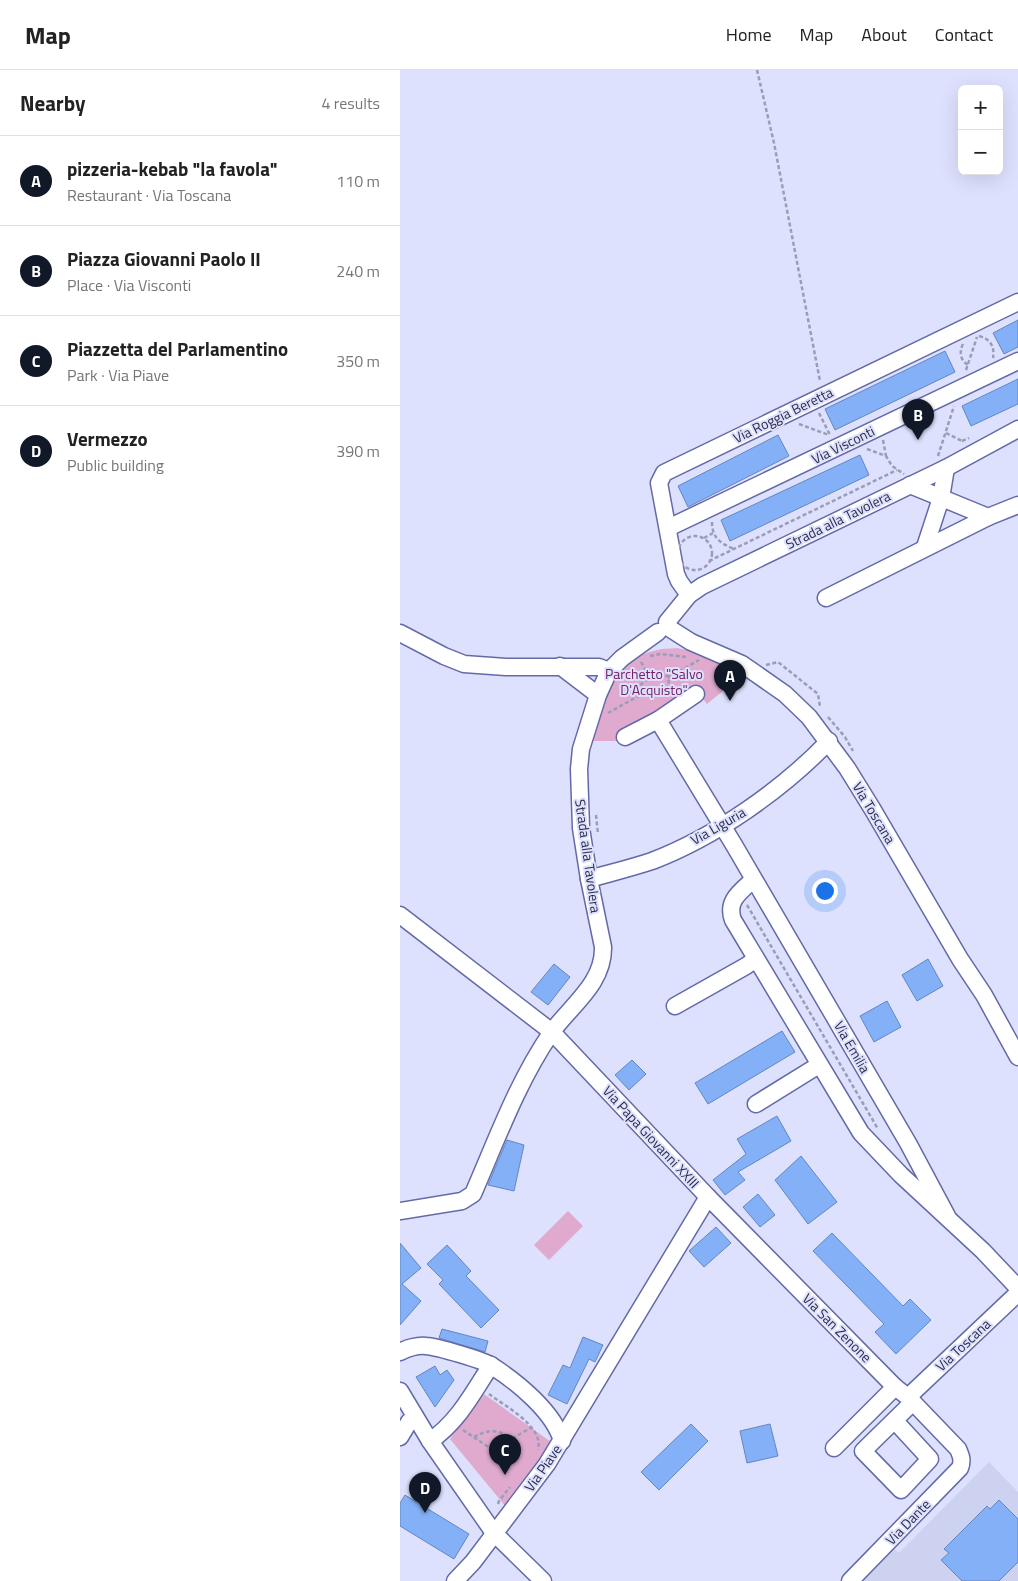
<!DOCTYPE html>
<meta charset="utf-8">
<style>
:root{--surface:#fff;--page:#f2f2f2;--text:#222;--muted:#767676;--line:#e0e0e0;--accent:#111827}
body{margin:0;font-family:"Titillium Web",sans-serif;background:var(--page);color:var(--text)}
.controls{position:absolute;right:15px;top:15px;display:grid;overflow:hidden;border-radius:8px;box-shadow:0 5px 20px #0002}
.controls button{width:45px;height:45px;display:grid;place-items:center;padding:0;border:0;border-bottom:1px solid var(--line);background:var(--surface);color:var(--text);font:25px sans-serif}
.you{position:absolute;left:424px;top:820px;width:18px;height:18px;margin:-12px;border:4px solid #fff;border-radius:50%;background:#1a73e8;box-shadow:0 0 0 8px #1a73e833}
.badge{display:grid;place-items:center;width:32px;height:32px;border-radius:50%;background:var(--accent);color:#fff;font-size:16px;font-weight:700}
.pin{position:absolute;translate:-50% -41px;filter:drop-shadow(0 1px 2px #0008)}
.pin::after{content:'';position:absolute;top:26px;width:18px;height:15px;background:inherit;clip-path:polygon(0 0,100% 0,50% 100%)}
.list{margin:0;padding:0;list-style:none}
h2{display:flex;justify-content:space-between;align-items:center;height:65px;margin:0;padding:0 20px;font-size:21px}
h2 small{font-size:16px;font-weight:400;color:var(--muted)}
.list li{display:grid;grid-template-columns:32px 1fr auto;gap:15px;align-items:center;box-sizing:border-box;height:90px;padding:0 20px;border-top:1px solid var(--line)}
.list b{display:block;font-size:19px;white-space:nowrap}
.list p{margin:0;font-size:16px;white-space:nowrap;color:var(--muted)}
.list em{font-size:16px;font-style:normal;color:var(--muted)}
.map{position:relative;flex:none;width:618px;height:1511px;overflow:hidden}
header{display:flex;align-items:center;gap:30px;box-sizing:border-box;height:70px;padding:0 25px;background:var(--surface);border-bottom:1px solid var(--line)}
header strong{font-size:24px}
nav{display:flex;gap:28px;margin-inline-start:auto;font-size:18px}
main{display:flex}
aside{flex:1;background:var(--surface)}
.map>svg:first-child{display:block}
.built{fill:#cdd2f0}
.green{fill:#dfaace}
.building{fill:#83b0f6;stroke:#6287c0}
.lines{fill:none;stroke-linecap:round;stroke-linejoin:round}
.minor-casing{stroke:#646aa7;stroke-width:19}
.path{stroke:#9a9db8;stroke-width:2.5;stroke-dasharray:4 2.5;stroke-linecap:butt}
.minor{stroke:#fff;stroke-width:16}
.labels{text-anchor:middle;stroke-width:4;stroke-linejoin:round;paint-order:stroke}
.street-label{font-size:14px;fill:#2b2d48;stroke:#dde1fd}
.park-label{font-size:14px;fill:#772063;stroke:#dde1fd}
</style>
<header>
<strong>Map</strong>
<nav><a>Home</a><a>Map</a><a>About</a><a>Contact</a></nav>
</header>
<main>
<aside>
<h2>Nearby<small>4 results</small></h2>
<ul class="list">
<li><span class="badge">A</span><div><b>pizzeria-kebab &quot;la favola&quot;</b><p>Restaurant · Via Toscana</p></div><em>110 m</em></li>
<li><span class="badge">B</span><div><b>Piazza Giovanni Paolo II</b><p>Place · Via Visconti</p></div><em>240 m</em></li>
<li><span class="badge">C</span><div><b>Piazzetta del Parlamentino</b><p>Park · Via Piave</p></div><em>350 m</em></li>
<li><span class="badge">D</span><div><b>Vermezzo</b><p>Public building</p></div><em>390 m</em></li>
</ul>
</aside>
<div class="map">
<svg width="618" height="1511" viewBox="0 0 618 1511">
<rect width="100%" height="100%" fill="#dde1fd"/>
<polygon class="built" points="589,1392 618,1422 618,1511 460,1511 492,1477 499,1483"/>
<g class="green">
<path d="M 277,578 L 297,582 L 335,600 L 330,608 L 334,612 L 307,634 L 297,621 L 225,671 L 193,671 C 203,634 214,588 257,580 C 263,578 270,579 277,578 Z"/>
<polygon points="168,1141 183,1156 149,1190 134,1175"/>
<polygon points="84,1324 154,1374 106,1437 50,1369"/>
</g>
<g class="building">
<polygon points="618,250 618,277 604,284 593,263"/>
<polygon points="545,281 555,302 435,360 425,339"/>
<polygon points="618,309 618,334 571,356 562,336"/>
<polygon points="378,365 389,386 288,437 278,416"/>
<polygon points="460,385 469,405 330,471 321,450"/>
<polygon points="528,889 543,916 517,931 502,905"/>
<polygon points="154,894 170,907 148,935 131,922"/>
<polygon points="487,931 501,957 474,972 460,946"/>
<polygon points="382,961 395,982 308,1034 295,1013"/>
<polygon points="232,990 246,1004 229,1020 215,1005"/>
<polygon points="377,1046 391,1071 338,1102 345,1110 325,1125 313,1110 346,1084 337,1069"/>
<polygon points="107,1070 124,1075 114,1121 88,1115"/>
<polygon points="401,1086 437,1132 408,1154 375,1110"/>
<polygon points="358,1124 375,1145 360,1157 343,1137"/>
<polygon points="316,1157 331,1173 304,1197 289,1181"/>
<polygon points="432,1163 503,1236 510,1229 531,1250 496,1284 475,1262 484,1254 413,1181"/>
<polygon points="0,1173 21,1198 2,1214 21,1231 0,1255"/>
<polygon points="47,1175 71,1201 66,1206 99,1240 81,1258 39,1214 43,1210 27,1194"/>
<polygon points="42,1259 88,1271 85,1282 39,1268"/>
<polygon points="183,1267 203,1275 195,1292 189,1289 167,1334 148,1325 163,1295 170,1298"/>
<polygon points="35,1296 40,1305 47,1300 54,1310 35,1337 16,1307"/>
<polygon points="291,1354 308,1371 259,1420 241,1402"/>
<polygon points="370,1354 378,1386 347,1393 340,1361"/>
<polygon points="5,1425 69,1464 54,1489 0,1456 0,1433"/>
<polygon points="599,1430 618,1449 618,1492 599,1511 562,1511 541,1490 549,1483 544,1479 587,1436 590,1439"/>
</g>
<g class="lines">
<defs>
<g id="minor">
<polyline points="588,447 618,435"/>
<polyline points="268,458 618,291"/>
<polyline points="525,477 541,428 546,398"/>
<polyline points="289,525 279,511 276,504 259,413 264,403 618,232"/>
<polyline points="426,528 588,447 510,415"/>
<polyline points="267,552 289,525 302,516 546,398 618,359"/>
<polyline points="269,558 291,572 342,594 385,624 409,647 447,698 473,740 560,889 584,925 618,987"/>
<polyline points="0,563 44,586 64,594 106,597 199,597 209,601"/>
<polyline points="160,596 198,625"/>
<polyline points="258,650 334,775 508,1073 547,1146"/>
<polyline points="225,667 258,650 296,624"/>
<path d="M 189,809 C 210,803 231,798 252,791 C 315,767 382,720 429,671"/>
<path d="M 353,810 C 340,822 326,831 333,850 L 461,1063 L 501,1105 L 583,1181 L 618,1218"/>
<polyline points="0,845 152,962 308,1127 147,1394 73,1492 55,1511"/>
<polyline points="275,936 346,896 356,889"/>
<polyline points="356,1034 419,995"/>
<path d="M 308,1127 L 495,1317 L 508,1327 L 558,1379 C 561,1386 563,1390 560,1398 L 450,1511"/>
<path d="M 0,1141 L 62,1131 L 73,1124 C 97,1069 117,1013 151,963 C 170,936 204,914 203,877 L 189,809 L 181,758 L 179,699 L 181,679 L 198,625 L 209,601 L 222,588 L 258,562"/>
<path d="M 0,1282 C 7,1278 18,1275 26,1276 C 38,1277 83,1290 92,1296 C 117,1312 154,1342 162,1371"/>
<polyline points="0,1321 30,1371 94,1463 143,1511"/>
<polyline points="508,1327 618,1223"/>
<polyline points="495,1351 530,1389 501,1420 463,1381 513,1332"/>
<polyline points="0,1367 9,1352 15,1347"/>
<path d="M 30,1371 C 58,1352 73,1323 91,1295"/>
<polyline points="434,1378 495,1317"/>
</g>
</defs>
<use href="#minor" class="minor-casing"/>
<g class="path">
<polyline points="357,0 374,73 420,311"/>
<path d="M 579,266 C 590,269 595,276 593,288"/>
<path d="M 563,274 C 559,282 560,290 568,295"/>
<polyline points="566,300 577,267"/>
<polyline points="419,343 430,365"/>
<polyline points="399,354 429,365"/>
<polyline points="546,363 562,371"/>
<polyline points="483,370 486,386"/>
<polyline points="562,371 569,368"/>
<polyline points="467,379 486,386 492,396 504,404"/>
<polyline points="538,386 554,336"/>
<path d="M 312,452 C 312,468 320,473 334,479"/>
<circle cx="295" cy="483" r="17"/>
<polyline points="304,468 313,463"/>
<polyline points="309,491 497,400"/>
<polyline points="250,586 260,584 286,587"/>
<polyline points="241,592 250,608"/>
<polyline points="366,595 378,592 418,624 420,637"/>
<path d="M 259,604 L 268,606 L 269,615 C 264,623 252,629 243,625 L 240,616 L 243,612 Z"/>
<polyline points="268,608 299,590"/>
<polyline points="208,643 242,624"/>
<polyline points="428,647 445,667 453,681"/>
<polyline points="196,745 198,764"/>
<polyline points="347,835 478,1059"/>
<path d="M 89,1324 C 106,1337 144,1356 138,1380"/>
<polyline points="63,1360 93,1380 132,1357"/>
<path d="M 74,1367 C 88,1359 100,1359 112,1369"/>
<polyline points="98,1434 99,1431 110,1417"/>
</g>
<use href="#minor" class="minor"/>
</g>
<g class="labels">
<g class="street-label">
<text transform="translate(383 345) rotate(-26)" y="5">Via Roggia Beretta</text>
<text transform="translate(443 375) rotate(-26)" y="5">Via Visconti</text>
<text transform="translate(438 450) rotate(-26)" y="5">Strada alla Tavolera</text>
<text transform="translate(474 743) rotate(59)" y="5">Via Toscana</text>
<text transform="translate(318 756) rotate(-30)" y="5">Via Liguria</text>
<text transform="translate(188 786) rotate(82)" y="5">Strada alla Tavolera</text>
<text transform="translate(452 977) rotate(60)" y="5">Via Emilia</text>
<text transform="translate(251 1067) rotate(47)" y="5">Via Papa Giovanni XXIII</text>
<text transform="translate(437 1258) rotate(45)" y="5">Via San Zenone</text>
<text transform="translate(563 1275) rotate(-43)" y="5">Via Toscana</text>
<text transform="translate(143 1398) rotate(-55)" y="5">Via Piave</text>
<text transform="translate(508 1452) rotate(-46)" y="5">Via Dante</text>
</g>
<g class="park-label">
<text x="254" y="609">Parchetto "Salvo<tspan x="254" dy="16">D'Acquisto"</tspan></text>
</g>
</g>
</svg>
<div class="controls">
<button>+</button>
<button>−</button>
</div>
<div class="you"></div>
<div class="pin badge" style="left:330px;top:631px">A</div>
<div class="pin badge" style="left:518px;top:370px">B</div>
<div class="pin badge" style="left:105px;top:1405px">C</div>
<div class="pin badge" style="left:25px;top:1443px">D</div>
</div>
</main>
